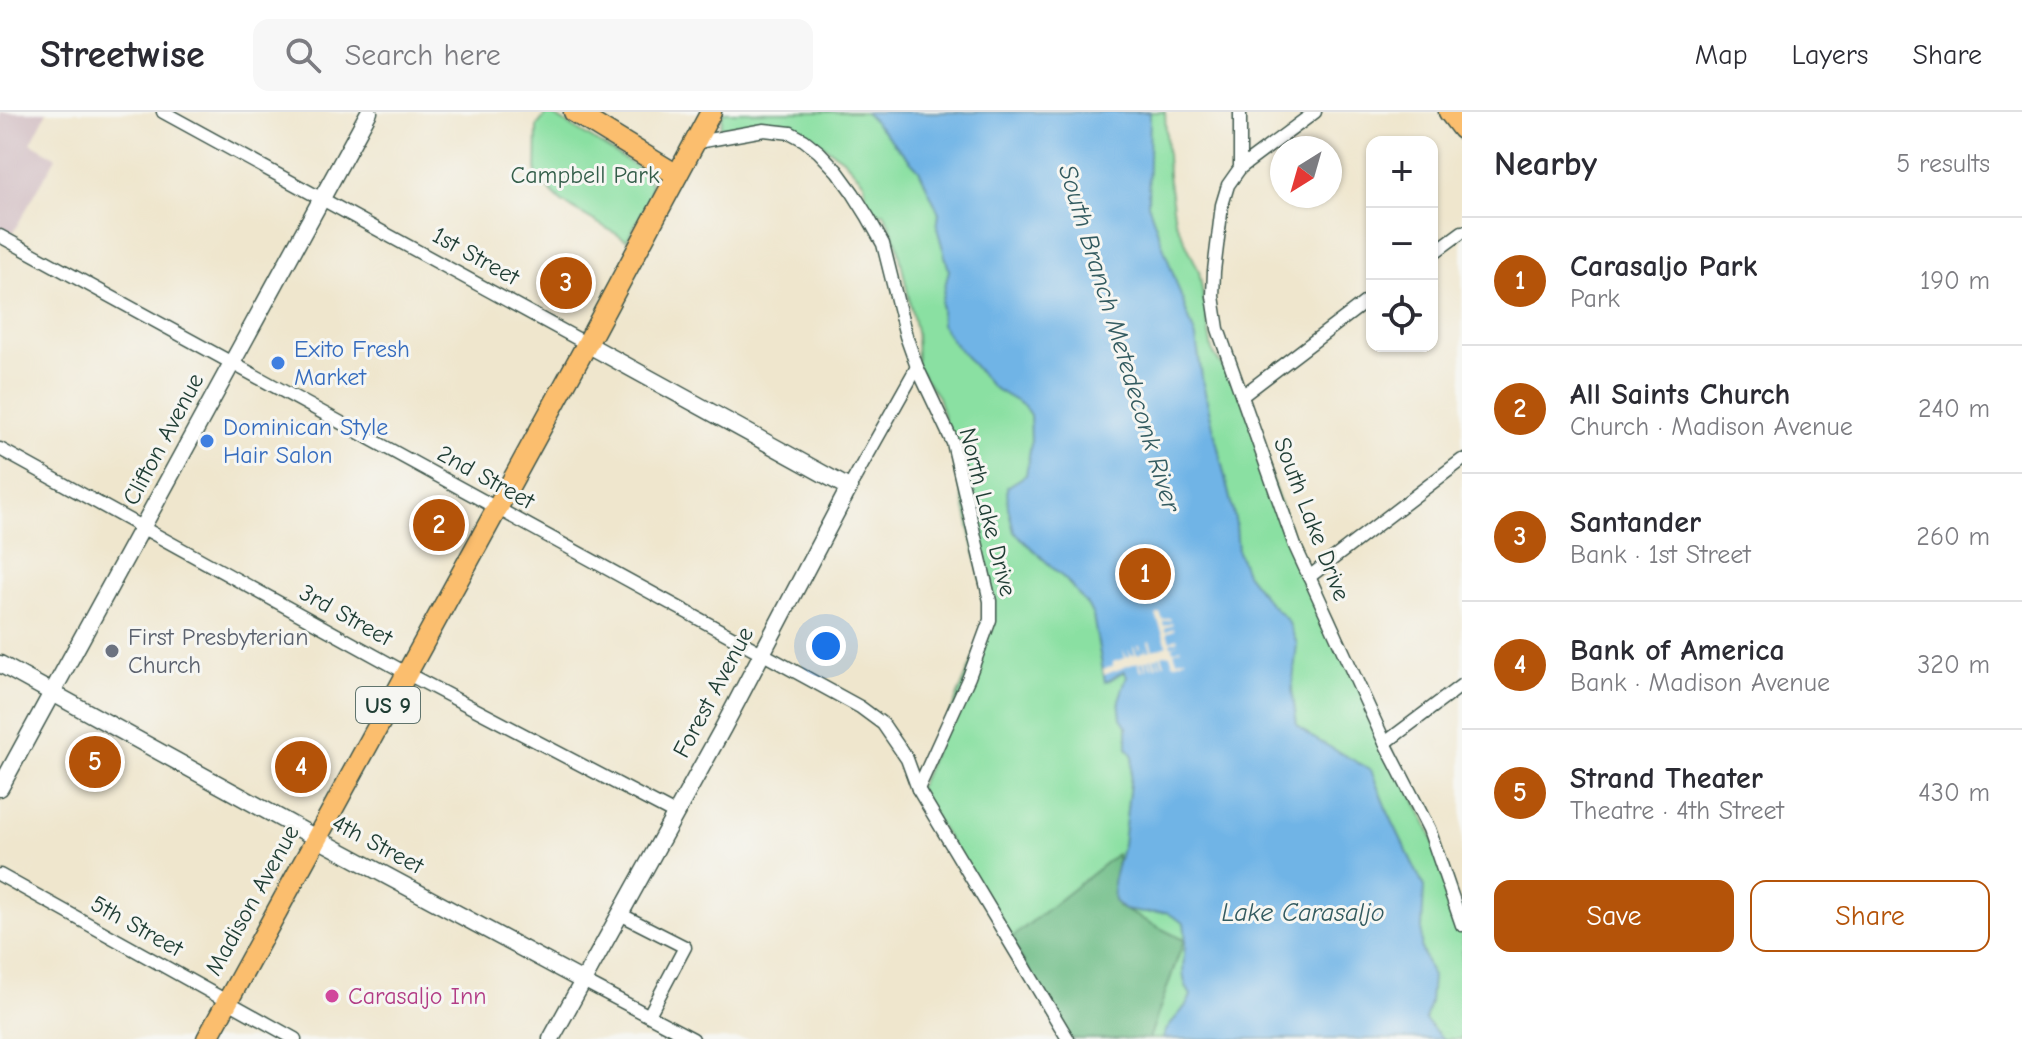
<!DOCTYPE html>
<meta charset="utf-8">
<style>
:root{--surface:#fff;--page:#f7f7f7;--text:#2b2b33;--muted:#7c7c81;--line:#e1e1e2;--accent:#b45309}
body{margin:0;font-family:"Comic Neue",sans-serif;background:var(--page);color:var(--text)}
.controls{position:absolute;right:24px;top:24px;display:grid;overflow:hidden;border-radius:16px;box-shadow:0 2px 6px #0004}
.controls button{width:72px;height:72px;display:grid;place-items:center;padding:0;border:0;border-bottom:2px solid var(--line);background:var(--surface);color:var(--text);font:40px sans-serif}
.compass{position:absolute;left:1270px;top:24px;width:72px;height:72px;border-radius:50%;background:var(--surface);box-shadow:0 2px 6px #0004;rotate:217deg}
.you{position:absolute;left:826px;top:534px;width:28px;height:28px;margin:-20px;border:6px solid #fff;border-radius:50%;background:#1a73e8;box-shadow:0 0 0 12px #1a73e833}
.badge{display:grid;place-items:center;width:52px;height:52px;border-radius:50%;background:var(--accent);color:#fff;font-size:26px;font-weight:700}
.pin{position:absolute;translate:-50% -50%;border:4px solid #fff;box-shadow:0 2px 8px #0006}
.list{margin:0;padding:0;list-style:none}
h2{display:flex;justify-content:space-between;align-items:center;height:104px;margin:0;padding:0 32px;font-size:34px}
h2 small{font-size:26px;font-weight:400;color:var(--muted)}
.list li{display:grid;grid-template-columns:52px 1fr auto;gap:24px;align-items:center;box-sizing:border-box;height:128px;padding:0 32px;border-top:2px solid var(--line)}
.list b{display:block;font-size:30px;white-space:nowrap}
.list p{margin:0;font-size:26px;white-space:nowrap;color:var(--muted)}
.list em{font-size:26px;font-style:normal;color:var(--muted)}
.actions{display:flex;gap:16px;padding:24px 32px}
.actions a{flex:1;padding:18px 0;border:2px solid var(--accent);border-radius:16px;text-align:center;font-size:28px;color:var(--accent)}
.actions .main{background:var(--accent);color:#fff}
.icon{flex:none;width:44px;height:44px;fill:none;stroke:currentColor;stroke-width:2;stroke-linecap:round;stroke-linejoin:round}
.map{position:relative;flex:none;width:1462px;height:927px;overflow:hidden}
header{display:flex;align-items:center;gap:48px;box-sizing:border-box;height:112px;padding:0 40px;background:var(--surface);border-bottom:2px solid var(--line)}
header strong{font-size:38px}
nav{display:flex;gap:44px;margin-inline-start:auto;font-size:28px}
.search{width:560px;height:72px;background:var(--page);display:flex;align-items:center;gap:20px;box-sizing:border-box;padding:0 28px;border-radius:16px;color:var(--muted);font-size:30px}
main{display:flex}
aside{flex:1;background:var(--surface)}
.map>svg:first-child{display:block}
.industrial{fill:#d2bec3}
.green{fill:#8ae0a2;stroke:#548e6b;stroke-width:2}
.forest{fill:#6fbe88;stroke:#477e5e;stroke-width:2}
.water{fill:#70b4e6;stroke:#48788d;stroke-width:2}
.pier{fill:#efe6cd}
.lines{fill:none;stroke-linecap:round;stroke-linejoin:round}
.minor-casing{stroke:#3e564b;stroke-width:15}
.tertiary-casing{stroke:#3e564b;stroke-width:19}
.primary-casing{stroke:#3e564b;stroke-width:23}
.trunk-casing{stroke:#3e564b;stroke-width:23}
.minor{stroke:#fff;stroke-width:12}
.tertiary{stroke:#fff;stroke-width:16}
.primary{stroke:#fbbe6e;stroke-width:20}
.trunk{stroke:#fbbe6e;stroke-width:20}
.shop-dot{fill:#3f7fe0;stroke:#f6f6f2;stroke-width:3}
.worship-dot{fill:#6b7280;stroke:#f6f6f2;stroke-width:3}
.hotel-dot{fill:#d1479c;stroke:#f6f6f2;stroke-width:3}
.labels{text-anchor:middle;stroke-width:6;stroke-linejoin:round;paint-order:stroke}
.shield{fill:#f6f6f2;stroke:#60746d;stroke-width:2}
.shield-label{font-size:22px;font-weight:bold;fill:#1f3d34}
.park-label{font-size:24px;fill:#345e4a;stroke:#f6f6f2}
.street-label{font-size:24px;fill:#1f3d34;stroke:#f6f6f2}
.shop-label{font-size:24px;fill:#366cbe;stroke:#f6f6f2;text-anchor:start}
.worship-label{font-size:24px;fill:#5b616d;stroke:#f6f6f2;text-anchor:start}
.hotel-label{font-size:24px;fill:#b23c85;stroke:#f6f6f2;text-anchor:start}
.water-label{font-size:26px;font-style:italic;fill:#335b60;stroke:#f6f6f2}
</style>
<header>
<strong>Streetwise</strong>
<div class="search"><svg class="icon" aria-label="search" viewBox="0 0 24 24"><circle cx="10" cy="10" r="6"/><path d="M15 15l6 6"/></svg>Search here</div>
<nav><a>Map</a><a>Layers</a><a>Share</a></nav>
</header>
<main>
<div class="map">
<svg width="1462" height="927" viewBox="0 0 1462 927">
<rect width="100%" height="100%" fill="#f6f6f2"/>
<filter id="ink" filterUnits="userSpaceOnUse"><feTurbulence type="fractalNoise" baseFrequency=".0125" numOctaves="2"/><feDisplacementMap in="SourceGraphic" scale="16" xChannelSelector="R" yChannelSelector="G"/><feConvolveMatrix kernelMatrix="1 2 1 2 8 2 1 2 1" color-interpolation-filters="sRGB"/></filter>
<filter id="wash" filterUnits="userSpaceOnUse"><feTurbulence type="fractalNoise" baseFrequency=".006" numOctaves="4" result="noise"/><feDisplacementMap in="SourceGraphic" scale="32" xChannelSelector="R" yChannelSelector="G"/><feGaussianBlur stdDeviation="1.8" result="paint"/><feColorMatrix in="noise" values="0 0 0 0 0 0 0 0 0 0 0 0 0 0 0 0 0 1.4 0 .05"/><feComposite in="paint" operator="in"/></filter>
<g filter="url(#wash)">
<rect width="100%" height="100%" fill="#efe6cd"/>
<polygon class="industrial" points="0,0 47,0 31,31 56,45 7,131 0,127"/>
<g class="green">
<polygon points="548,0 642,58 651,72 650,86 627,128 562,90 536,65 537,14"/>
<polygon points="723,0 1165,0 1168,63 1175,108 1199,159 1212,239 1242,284 1295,434 1429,717 1462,813 1462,927 1068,927 918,677 990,508 949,323 938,285 917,255 916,219 897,131 884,100 868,105 864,70 843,47 803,19 786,12 752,11 734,14 719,27"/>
</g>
<polygon class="forest" points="1117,742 1118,795 1184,828 1149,927 1069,927 1010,827"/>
<path class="water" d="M 865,0 L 1150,0 L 1148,92 L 1196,226 L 1203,272 L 1236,412 L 1238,440 L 1246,461 L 1267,488 L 1288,509 L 1297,532 L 1292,578 L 1297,613 L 1310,624 L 1371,658 L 1386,696 L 1424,775 L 1421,836 L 1432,865 L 1430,890 L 1425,908 L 1443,927 L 1163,927 C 1166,910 1186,901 1191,883 C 1179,866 1184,850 1185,831 C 1186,824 1185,817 1184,811 L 1166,800 L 1143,801 L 1124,798 L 1114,789 L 1113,770 L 1123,732 L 1133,644 L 1127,636 L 1127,615 L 1121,606 L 1119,588 L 1127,564 L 1124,559 L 1110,568 L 1105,570 L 1093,504 L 1088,494 L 1066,468 L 1014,420 L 1008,395 L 1007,375 L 1026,363 L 1031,331 L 1030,303 L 1024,294 L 992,275 L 952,229 L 941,212 L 941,191 L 949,158 L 937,116 L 939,101 L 919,58 Z"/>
<polygon class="pier" points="1160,501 1163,508 1170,506 1171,508 1163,510 1164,514 1172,511 1173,513 1165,516 1166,519 1174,516 1174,518 1167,521 1170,529 1177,526 1178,528 1170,531 1171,534 1179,531 1172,535 1173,539 1181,536 1181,537 1174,540 1177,548 1185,546 1186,547 1174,552 1170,543 1165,542 1162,543 1165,552 1163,552 1160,543 1158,545 1161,553 1159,553 1157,545 1154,546 1157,554 1155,555 1152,546 1150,547 1153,555 1151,556 1148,548 1145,548 1148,557 1146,558 1143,549 1140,550 1143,558 1141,559 1138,550 1104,563 1103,557 1113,554 1113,550 1125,546 1123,538 1127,545 1130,544 1128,537 1132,543 1135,543 1133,535 1134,534 1137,542 1141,541 1138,533 1140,533 1142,540 1146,539 1143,532 1147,539 1151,538 1148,530 1150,529 1153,538 1167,533 1156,503"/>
</g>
<g filter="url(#ink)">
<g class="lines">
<defs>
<g id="minor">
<polyline points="163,0 587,232"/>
<polyline points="1240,0 1240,56 1228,73 1222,93 1214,159 1213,184 1218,217 1295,434 1385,631 1429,717 1462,813"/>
<polyline points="693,32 703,29 764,18 791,21 804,28 819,40 837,59 853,81 868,105 883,132 906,224 917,255 953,331 990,489 990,508 969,565 918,677"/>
<polyline points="1240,56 1315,0"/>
<polyline points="0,124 860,595 883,612 907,647 918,677 1068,927"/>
<polyline points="1432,142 1462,120"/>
<polyline points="1242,284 1372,185"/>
<polyline points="0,337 406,561 675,702"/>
<polyline points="849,376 917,255"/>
<polyline points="1309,465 1462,348"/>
<polyline points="1385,631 1462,573"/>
<polyline points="0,763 295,927"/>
<polyline points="620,802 685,835 649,903"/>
<polyline points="583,869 693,927"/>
</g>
<g id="tertiary">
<polyline points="0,552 316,726 583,869"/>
<polyline points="0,676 369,0"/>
<polyline points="551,927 723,616 849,376 587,232"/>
</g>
<g id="primary">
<polyline points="574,0 677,63"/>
<polyline points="1449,0 1462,17"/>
</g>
<polyline id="trunk" points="207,927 587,232 711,0"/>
</defs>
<use href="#minor" class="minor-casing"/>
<use href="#tertiary" class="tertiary-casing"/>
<use href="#primary" class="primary-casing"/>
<use href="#trunk" class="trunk-casing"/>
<use href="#minor" class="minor"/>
<use href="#tertiary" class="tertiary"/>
<use href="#primary" class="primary"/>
<use href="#trunk" class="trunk"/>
</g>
</g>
<g class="shop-dot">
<circle cx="278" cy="251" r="8"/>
<circle cx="207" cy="329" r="8"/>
</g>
<circle class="worship-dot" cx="112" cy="539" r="8"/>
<circle class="hotel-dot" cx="332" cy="884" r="8"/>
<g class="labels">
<rect class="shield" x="356" y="575" width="64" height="36" rx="6"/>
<g class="shield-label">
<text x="388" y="601">US 9</text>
</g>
<g class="park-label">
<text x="585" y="71">Campbell Park</text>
</g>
<g class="street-label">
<text transform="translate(476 144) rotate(29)" y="8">1st Street</text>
<text transform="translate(163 327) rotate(-62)" y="8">Clifton Avenue</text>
<text transform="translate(486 365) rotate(29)" y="8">2nd Street</text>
<text transform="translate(988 400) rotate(76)" y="8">North Lake Drive</text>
<text transform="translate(1312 407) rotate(69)" y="8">South Lake Drive</text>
<text transform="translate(346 503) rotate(29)" y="8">3rd Street</text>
<text transform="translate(713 580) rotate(-62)" y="8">Forest Avenue</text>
<text transform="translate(378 732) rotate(28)" y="8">4th Street</text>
<text transform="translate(252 788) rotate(-61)" y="8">Madison Avenue</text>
<text transform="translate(137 814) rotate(29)" y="8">5th Street</text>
</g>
<g class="shop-label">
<text x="294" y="245">Exito Fresh<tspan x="294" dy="28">Market</tspan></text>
<text x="223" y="323">Dominican Style<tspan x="223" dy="28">Hair Salon</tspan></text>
</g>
<g class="worship-label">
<text x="128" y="533">First Presbyterian<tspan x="128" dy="28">Church</tspan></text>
</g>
<g class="hotel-label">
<text x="348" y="892">Carasaljo Inn</text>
</g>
<g class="water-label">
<text transform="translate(1120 226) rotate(73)" y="9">South Branch Metedeconk River</text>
<text x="1303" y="809">Lake Carasaljo</text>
</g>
</g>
</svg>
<div class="controls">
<button>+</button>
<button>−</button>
<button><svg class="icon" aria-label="locate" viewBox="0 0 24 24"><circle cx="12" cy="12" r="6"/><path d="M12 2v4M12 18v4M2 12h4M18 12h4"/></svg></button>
</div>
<svg class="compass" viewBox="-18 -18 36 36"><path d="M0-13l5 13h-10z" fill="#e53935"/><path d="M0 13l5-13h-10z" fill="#7c7c81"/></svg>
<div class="you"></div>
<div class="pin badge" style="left:1145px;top:462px">1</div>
<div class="pin badge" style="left:439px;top:413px">2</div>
<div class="pin badge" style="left:566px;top:171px">3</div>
<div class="pin badge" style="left:301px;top:655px">4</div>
<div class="pin badge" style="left:95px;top:650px">5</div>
</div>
<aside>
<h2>Nearby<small>5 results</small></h2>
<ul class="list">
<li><span class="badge">1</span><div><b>Carasaljo Park</b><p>Park</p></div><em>190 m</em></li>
<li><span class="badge">2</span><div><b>All Saints Church</b><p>Church · Madison Avenue</p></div><em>240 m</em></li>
<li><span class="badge">3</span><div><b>Santander</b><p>Bank · 1st Street</p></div><em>260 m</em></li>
<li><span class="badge">4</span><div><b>Bank of America</b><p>Bank · Madison Avenue</p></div><em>320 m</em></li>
<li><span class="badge">5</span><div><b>Strand Theater</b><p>Theatre · 4th Street</p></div><em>430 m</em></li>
</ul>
<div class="actions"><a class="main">Save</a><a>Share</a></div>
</aside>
</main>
